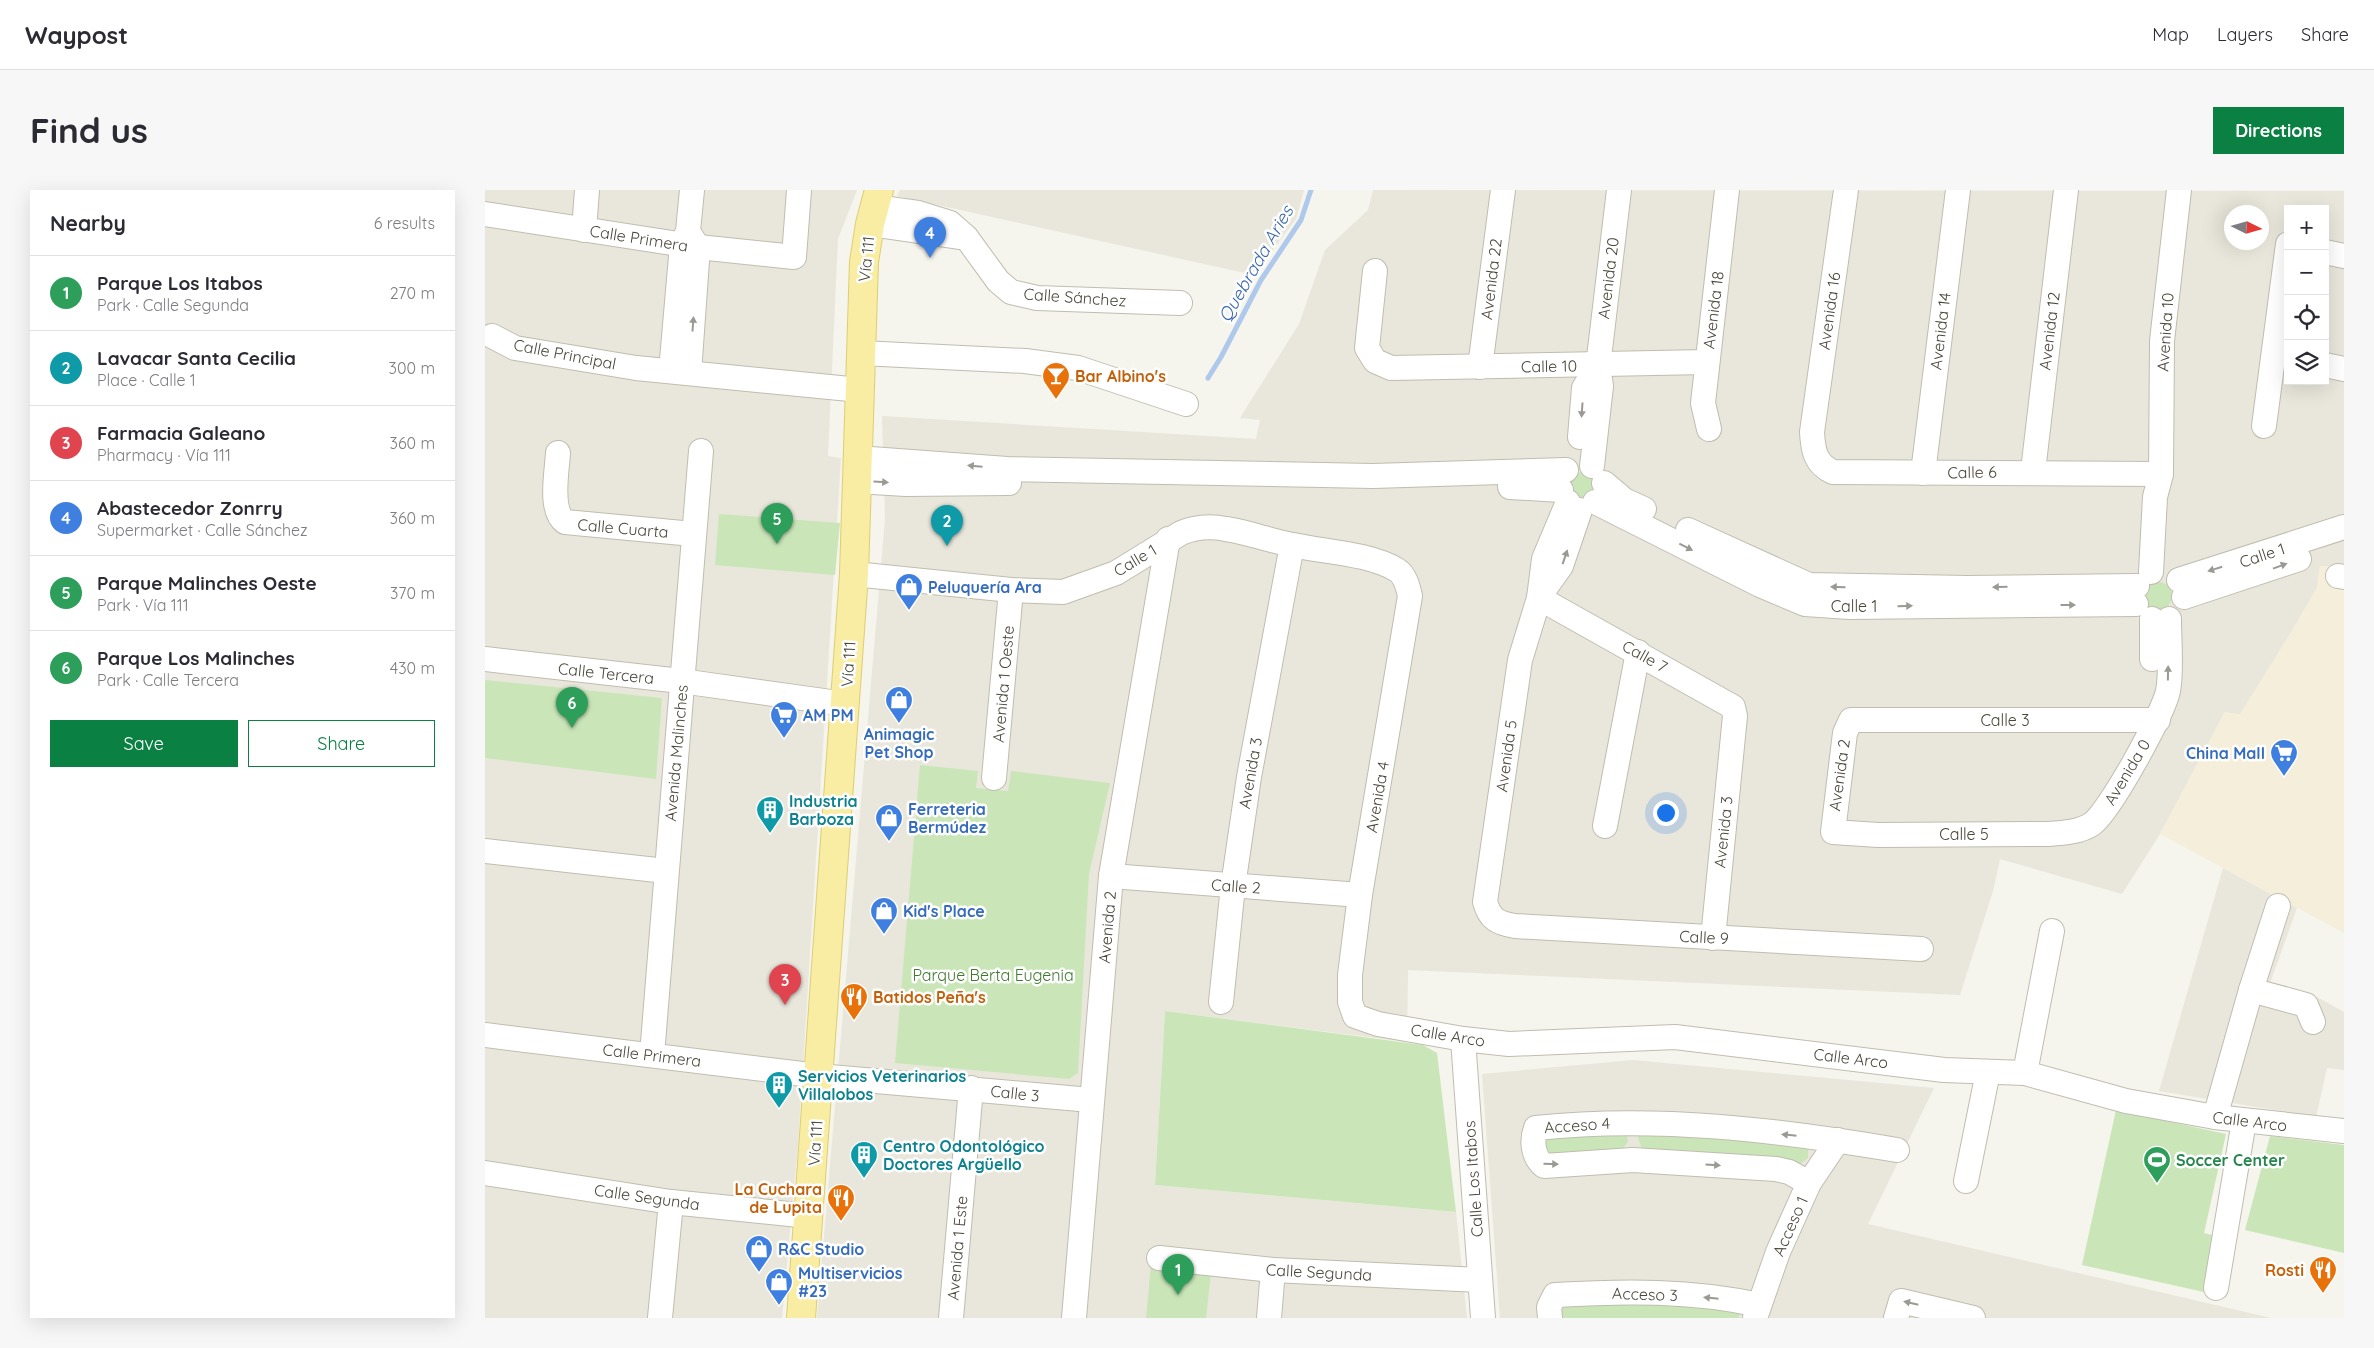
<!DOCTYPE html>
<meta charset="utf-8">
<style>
:root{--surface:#fff;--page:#f7f7f7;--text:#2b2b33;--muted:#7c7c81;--line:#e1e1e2;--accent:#0b8043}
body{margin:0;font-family:Quicksand,sans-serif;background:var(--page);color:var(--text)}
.controls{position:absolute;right:15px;top:15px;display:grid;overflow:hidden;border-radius:0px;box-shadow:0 5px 20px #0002}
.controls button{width:45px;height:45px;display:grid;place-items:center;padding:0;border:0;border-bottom:1px solid var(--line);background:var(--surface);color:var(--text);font:25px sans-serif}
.compass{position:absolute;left:1739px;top:15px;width:45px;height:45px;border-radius:50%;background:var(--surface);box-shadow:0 5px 20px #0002;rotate:95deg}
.you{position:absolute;left:1180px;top:622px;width:18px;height:18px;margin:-12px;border:4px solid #fff;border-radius:50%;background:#1a73e8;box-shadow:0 0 0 8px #1a73e833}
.badge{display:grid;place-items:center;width:32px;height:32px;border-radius:50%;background:var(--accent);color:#fff;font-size:16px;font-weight:700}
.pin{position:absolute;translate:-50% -41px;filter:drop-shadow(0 1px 2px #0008)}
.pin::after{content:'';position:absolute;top:26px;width:18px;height:15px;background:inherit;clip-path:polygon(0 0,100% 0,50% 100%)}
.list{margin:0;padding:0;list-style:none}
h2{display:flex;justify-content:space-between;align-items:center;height:65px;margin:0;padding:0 20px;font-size:21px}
h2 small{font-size:16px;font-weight:400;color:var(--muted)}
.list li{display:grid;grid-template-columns:32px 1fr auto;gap:15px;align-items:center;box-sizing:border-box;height:75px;padding:0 20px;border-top:1px solid var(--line)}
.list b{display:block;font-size:19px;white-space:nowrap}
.list p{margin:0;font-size:16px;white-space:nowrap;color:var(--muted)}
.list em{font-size:16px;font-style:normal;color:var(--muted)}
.actions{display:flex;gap:10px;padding:15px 20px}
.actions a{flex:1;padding:11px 0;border:1px solid var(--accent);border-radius:0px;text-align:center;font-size:18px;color:var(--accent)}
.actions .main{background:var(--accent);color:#fff}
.icon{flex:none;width:28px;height:28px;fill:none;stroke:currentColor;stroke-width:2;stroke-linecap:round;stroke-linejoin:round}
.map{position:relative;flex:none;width:1859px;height:1128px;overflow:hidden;border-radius:0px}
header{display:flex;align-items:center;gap:30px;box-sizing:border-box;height:70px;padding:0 25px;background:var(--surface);border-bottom:1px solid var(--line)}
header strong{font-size:24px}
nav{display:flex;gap:28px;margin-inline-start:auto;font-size:18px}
.intro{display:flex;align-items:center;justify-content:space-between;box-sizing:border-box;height:120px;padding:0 30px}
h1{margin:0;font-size:35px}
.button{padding:12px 22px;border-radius:0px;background:var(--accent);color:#fff;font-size:18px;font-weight:700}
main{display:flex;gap:30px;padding:0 30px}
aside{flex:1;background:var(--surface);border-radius:0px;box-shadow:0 5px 20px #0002}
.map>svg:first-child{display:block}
.residential{fill:#e9e7db;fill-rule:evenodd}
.commercial{fill:#f5eeda}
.green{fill:#cae6b9}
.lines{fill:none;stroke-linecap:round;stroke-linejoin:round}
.stream{stroke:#aec9ec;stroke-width:5}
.minor-casing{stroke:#c0bdaf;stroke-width:26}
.major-casing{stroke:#ddce73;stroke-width:30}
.minor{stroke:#fff;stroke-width:24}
.major{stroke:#f8eda3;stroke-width:28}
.oneway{fill:#9b9993}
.labels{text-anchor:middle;stroke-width:5;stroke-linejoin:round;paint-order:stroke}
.street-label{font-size:16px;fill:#49463a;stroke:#fff}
.food-label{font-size:16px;font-weight:bold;fill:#c56008;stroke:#fff;text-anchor:start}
.shop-label{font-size:16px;font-weight:bold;fill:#366cbe;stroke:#fff;text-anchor:start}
.culture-label{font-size:16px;font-weight:bold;fill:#0d838f;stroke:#fff;text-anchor:start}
.park-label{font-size:16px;fill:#407830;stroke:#fff}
.leisure-label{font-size:16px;font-weight:bold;fill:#27864d;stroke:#fff;text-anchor:start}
.water-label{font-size:18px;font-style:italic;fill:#396aaf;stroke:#fff}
</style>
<header>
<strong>Waypost</strong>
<nav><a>Map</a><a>Layers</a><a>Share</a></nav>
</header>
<div class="intro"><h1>Find us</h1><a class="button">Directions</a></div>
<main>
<aside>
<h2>Nearby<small>6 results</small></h2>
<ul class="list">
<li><span class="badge" style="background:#2e9e5b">1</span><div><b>Parque Los Itabos</b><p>Park · Calle Segunda</p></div><em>270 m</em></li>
<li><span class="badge" style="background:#0f9aa8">2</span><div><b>Lavacar Santa Cecilia</b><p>Place · Calle 1</p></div><em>300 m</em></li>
<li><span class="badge" style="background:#e0444e">3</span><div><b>Farmacia Galeano</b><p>Pharmacy · Vía 111</p></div><em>360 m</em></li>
<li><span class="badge" style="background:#3f7fe0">4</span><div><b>Abastecedor Zonrry</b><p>Supermarket · Calle Sánchez</p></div><em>360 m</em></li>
<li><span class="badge" style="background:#2e9e5b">5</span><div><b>Parque Malinches Oeste</b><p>Park · Vía 111</p></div><em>370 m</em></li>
<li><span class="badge" style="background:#2e9e5b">6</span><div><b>Parque Los Malinches</b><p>Park · Calle Tercera</p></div><em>430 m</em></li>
</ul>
<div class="actions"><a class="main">Save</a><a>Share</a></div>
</aside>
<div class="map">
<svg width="1859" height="1128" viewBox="0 0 1859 1128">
<rect width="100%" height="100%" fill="#f5f4ed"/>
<g class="residential">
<polygon points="0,0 372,0 353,49 343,266 356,268 313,956 297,1128 0,1128"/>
<polygon points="415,0 819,0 811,29 769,85 412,6"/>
<path d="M 888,0 L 1859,1 L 1859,378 L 1835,376 L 1832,398 L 1805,444 L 1755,525 L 1740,522 L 1675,644 L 1637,704 L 1515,669 L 1508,701 L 1475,805 L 923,780 L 922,852 L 680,821 L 670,995 L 971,1022 L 982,1128 L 332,1128 L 400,329 L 397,226 L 771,249 L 775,230 L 755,228 L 814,134 L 840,60 L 883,20 ZM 1803,19 L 1840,19 L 1840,191 L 1803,191 ZM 1746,22 L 1776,22 L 1776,52 L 1746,52 Z"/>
<polygon points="1738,678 1812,718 1784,796 1834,808 1859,822 1859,880 1842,878 1831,927 1674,901"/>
<polygon points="1148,870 1449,898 1383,1034 1786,1128 1015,1128 997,884"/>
</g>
<polygon class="commercial" points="1835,376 1859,378 1859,743 1675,644 1740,522 1755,524 1805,444 1832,398"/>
<g class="green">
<circle cx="1098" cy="295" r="13"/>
<polygon points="234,324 355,333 350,385 230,375"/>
<circle cx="1673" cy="406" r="14"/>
<polygon points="0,490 177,508 171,589 0,568"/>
<polygon points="435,575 493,581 491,598 523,601 526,581 625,593 604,684 593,883 584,889 410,873"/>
<polygon points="680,821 938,855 952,863 971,1022 670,995"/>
<polygon points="1631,920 1741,944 1719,1043 1731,1046 1719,1102 1597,1075"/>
<polygon points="1155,940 1323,955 1323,968 1314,975 1158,962 1153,948"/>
<polygon points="1060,941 1142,944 1143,952 1136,961 1060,967"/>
<polygon points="1785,946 1859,955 1859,1063 1760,1040"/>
<polygon points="666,1075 726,1083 721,1128 661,1128"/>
<polygon points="1075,1109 1255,1119 1254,1128 1070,1128"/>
</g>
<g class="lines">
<polyline class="stream" points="723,188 736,167 776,90 816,30 826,0"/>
<defs>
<g id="minor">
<path d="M 1361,0 L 1327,242 C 1328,260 1330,274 1348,282 L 1676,284"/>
<polyline points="390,17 433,23 465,33 481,47 513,91 526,102 552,108 695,113"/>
<polyline points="0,24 213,57 309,67 314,0"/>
<polyline points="385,34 474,47"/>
<polyline points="99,40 102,0"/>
<polyline points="1840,62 1859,66"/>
<polyline points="890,81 882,158 890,171 906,178 1222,172"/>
<polyline points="7,146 30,158 151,178 375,200"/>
<polyline points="376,163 540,171 593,178 701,214"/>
<polyline points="1840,175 1859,179"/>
<polyline points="995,177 1018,0"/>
<polyline points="186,181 197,55 203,41 207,0"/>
<polyline points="204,183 213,57 205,45"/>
<polyline points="1779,236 1803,54"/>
<polyline points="1224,239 1218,213 1242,0"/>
<polyline points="1095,247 1099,198 1113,176"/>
<path d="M 73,263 C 72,282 64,320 80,332 L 208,344"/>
<polyline points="372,268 522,279 888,286 1081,280"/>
<polyline points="1107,276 1116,196 1113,176 1134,0"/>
<polyline points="1548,281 1581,0"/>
<polyline points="1438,283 1473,0"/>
<polyline points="371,291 421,294 524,293"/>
<polyline points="1119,293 1139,310 1159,319"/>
<polyline points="1025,297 1076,300"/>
<path d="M 1083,312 L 1059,369 L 1054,408 L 1035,470 L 1000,712 C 1005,729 1012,733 1030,736 L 1436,759"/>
<polyline points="1110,312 1275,395 1320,414 1364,417 1651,414"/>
<polyline points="1203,340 1324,395 1482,398 1652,396"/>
<polyline points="1666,382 1670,307 1676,284 1677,151 1694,0"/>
<path d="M 369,384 L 526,400 L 578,402 L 631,383 L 696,343 C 710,337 726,336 741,339 C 763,342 785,351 808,355 C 839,362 884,363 912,380 C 920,385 923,397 925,406 L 875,705 L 865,785 L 865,812 L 870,826 L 893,834 L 978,849 L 1024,854 L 1190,847 L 1459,880 L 1540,883 L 1641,911 L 1730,927 L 1859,941"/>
<polyline points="1853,386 1859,387"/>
<polyline points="1694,390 1859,337"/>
<polyline points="1056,404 1076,376 1095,320"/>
<polyline points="1699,407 1814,369"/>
<polyline points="1054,408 1248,517 1250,526 1228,748"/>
<polyline points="0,469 196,491 360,514"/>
<polyline points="1667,469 1667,429"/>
<path d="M 1673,530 L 1366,530 L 1360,543 L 1348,642 L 1393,645 L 1563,644 C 1578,643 1595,642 1607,634 C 1625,621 1678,524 1683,501 C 1687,480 1684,451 1684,429"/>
<polyline points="509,588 526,400"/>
<polyline points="1120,636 1153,462"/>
<polyline points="0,661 181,681"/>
<polyline points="626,686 875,705"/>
<polyline points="1766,800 1821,815 1828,832"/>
<polyline points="736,812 748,696 764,587 807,355"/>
<polyline points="0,845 334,886 606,910"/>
<polyline points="978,849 998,1128"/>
<polyline points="167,865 216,261"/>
<polyline points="1540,883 1567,741"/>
<polyline points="1730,927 1766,800 1793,716"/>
<polyline points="0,983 186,1012 324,1026"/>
<polyline points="1481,991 1503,882"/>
<path d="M 1324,993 L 1304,982 L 1291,979 L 1148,970 L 1059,976 C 1048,967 1046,951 1051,938 C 1171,925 1293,940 1412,960"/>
<polyline points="674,1068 788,1080 995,1090"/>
<polyline points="1731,1098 1759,931"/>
<polyline points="175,1128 186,1012"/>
<polyline points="466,1128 486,898"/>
<polyline points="589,1128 626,686 683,349"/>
<polyline points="784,1128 788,1080"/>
<path d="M 1065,1128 L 1064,1117 L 1070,1105 C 1138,1101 1207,1100 1274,1115"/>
<polyline points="1270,1128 1293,1062 1324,993 1353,950"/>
<polyline points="1411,1128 1416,1111 1488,1128"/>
</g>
<polyline id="major" points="316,1128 369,384 379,72 385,34 394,0"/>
</defs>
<use href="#minor" class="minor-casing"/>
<use href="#major" class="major-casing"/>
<use href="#minor" class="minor"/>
<use href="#major" class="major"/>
</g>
<defs><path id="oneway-solid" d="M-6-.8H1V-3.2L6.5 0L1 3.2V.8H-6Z" transform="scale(1.25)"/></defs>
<g class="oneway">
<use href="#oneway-solid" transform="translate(208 134) rotate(-86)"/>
<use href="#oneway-solid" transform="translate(1097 220) rotate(94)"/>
<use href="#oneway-solid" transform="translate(490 276) rotate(-175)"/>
<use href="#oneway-solid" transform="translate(396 292) rotate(3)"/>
<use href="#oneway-solid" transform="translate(1201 357) rotate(27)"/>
<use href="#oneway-solid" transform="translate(1080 367) rotate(-71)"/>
<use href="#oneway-solid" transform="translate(1795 376) rotate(-20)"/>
<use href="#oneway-solid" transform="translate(1730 379) rotate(163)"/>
<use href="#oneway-solid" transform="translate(1353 397) rotate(-179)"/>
<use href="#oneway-solid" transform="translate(1515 397) rotate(179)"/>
<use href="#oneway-solid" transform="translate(1583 415)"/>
<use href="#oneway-solid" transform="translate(1420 416) rotate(-1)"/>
<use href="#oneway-solid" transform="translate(1683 483) rotate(-89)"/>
<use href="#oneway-solid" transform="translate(1304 945) rotate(-174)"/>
<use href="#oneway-solid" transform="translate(1066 974) rotate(1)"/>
<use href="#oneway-solid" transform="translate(1228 975) rotate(4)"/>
<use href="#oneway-solid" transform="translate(1226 1108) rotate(-174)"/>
<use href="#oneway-solid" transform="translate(1426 1113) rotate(-167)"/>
</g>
<defs>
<symbol id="bar-pin" viewBox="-11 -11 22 30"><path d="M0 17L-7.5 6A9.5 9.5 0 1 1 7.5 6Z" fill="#e8710a" stroke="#fff"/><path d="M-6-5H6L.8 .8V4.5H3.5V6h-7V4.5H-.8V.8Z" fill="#fff"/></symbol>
<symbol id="shop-pin" viewBox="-11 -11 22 30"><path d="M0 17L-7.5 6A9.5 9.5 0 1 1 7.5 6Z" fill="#3f7fe0" stroke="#fff"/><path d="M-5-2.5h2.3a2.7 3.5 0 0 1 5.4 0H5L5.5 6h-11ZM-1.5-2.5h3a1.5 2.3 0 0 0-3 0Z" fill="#fff"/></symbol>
<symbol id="supermarket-pin" viewBox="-11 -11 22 30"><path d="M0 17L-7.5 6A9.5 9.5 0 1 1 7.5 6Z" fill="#3f7fe0" stroke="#fff"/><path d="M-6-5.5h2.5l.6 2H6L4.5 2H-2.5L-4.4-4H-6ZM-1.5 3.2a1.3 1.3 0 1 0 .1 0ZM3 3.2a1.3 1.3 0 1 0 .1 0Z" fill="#fff"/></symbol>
<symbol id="building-pin" viewBox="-11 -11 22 30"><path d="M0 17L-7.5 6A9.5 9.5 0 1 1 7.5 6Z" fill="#0f9aa8" stroke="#fff"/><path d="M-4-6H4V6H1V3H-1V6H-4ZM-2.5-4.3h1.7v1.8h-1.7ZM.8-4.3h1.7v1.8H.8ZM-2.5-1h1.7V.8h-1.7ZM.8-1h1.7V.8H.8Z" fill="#fff"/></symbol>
<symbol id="restaurant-pin" viewBox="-11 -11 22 30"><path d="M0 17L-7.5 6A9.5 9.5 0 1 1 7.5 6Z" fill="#e8710a" stroke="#fff"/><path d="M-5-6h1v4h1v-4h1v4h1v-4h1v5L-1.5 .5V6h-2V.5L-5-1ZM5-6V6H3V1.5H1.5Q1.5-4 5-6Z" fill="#fff"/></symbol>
<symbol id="stadium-pin" viewBox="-11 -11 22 30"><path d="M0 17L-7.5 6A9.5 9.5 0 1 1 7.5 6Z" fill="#2e9e5b" stroke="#fff"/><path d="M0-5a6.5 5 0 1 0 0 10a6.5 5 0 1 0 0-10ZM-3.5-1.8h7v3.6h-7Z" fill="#fff"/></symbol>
</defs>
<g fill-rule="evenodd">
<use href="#bar-pin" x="555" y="170" width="32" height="43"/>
<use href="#shop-pin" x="408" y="381" width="32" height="43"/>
<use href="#shop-pin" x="398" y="494" width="32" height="43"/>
<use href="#supermarket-pin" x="283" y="509" width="32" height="43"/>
<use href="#supermarket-pin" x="1783" y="547" width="32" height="43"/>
<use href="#building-pin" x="269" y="604" width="32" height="43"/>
<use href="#shop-pin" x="388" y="612" width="32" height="43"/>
<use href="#shop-pin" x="383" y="705" width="32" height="43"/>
<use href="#restaurant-pin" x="353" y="791" width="32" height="43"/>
<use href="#building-pin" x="278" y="879" width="32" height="43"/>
<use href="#building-pin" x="363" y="949" width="32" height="43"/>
<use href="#stadium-pin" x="1656" y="954" width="32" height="43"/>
<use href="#restaurant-pin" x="340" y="992" width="32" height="43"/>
<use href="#shop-pin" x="258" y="1043" width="32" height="43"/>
<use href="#restaurant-pin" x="1822" y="1064" width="32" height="43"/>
<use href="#shop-pin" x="278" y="1076" width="32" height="43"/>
</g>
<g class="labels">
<g class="street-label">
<text transform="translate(154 48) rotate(9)" y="6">Calle Primera</text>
<text transform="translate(381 69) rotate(-84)" y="6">Vía 111</text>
<text transform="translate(1123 88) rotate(-83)" y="6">Avenida 20</text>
<text transform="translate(1006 89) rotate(-83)" y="6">Avenida 22</text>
<text transform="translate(590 107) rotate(4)" y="6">Calle Sánchez</text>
<text transform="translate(1228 120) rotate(-83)" y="6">Avenida 18</text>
<text transform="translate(1344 121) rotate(-82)" y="6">Avenida 16</text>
<text transform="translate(1455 141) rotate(-83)" y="6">Avenida 14</text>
<text transform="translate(1564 141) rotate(-83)" y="6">Avenida 12</text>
<text transform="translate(1680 142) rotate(-86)" y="6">Avenida 10</text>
<text transform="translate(80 164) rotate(11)" y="6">Calle Principal</text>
<text transform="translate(1064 176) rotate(-1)" y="6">Calle 10</text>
<text transform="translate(1487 282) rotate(-1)" y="6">Calle 6</text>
<text transform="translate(138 338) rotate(5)" y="6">Calle Cuarta</text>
<text transform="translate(1777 365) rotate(-18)" y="6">Calle 1</text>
<text transform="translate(650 370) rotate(-31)" y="6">Calle 1</text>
<text x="1369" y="422">Calle 1</text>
<text transform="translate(1160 466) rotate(29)" y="6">Calle 7</text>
<text transform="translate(363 474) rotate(-86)" y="6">Vía 111</text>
<text transform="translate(121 483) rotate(6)" y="6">Calle Tercera</text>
<text transform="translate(518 494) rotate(-85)" y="6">Avenida 1 Oeste</text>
<text x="1520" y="536">Calle 3</text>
<text transform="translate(191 563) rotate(-85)" y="6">Avenida Malinches</text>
<text transform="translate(1021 566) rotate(-82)" y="6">Avenida 5</text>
<text transform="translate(1642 582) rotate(-59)" y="6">Avenida 0</text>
<text transform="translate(765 583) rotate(-80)" y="6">Avenida 3</text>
<text transform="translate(1354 585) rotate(-82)" y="6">Avenida 2</text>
<text transform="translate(892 607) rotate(-80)" y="6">Avenida 4</text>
<text transform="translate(1238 642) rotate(-84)" y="6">Avenida 3</text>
<text x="1479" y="650">Calle 5</text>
<text transform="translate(751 696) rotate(4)" y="6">Calle 2</text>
<text transform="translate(622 737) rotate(-85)" y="6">Avenida 2</text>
<text transform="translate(1219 747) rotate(3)" y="6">Calle 9</text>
<text transform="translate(963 845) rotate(9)" y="6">Calle Arco</text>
<text transform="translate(167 865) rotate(7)" y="6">Calle Primera</text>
<text transform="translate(1366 868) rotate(7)" y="6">Calle Arco</text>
<text transform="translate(530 903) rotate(6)" y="6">Calle 3</text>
<text transform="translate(1765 931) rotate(7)" y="6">Calle Arco</text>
<text transform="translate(1092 935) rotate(-4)" y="6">Acceso 4</text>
<text transform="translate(330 953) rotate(-86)" y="6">Vía 111</text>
<text transform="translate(988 989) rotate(-94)" y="6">Calle Los Itabos</text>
<text transform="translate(162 1007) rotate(8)" y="6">Calle Segunda</text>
<text transform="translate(1305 1036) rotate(-66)" y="6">Acceso 1</text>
<text transform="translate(472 1058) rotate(-85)" y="6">Avenida 1 Este</text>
<text transform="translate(834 1082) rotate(3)" y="6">Calle Segunda</text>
<text transform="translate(1160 1104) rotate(2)" y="6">Acceso 3</text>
</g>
<g class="food-label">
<text x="590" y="192">Bar Albino's</text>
<text x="388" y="813">Batidos Peña's</text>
<text x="337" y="1005" text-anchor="end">La Cuchara<tspan x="337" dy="18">de Lupita</tspan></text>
<text x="1819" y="1086" text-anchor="end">Rosti</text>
</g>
<g class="shop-label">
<text x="443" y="403">Peluquería Ara</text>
<text x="318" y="531">AM PM</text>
<text x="414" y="550" text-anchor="middle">Animagic<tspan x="414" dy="18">Pet Shop</tspan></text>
<text x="1780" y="569" text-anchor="end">China Mall</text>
<text x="423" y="625">Ferreteria<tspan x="423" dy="18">Bermúdez</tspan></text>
<text x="418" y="727">Kid's Place</text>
<text x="293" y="1065">R&amp;C Studio</text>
<text x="313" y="1089">Multiservicios<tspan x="313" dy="18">#23</tspan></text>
</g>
<g class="culture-label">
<text x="304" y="617">Industria<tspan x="304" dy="18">Barboza</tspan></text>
<text x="313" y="892">Servicios Veterinarios<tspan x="313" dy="18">Villalobos</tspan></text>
<text x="398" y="962">Centro Odontológico<tspan x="398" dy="18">Doctores Argüello</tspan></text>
</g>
<g class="park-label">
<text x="508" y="791">Parque Berta Eugenia</text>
</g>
<g class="leisure-label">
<text x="1691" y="976">Soccer Center</text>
</g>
<g class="water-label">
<text transform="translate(771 74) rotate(-60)" y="6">Quebrada Aries</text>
</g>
</g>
</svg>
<div class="controls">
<button>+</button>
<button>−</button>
<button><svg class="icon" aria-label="locate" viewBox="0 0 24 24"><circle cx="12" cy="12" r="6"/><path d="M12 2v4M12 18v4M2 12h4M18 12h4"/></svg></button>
<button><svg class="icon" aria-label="layers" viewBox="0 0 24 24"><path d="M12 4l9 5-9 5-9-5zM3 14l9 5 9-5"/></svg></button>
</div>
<svg class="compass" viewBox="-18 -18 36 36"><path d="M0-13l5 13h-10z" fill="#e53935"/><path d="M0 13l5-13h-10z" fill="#7c7c81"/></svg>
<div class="you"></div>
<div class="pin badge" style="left:693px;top:1105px;background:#2e9e5b">1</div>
<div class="pin badge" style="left:462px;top:356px;background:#0f9aa8">2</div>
<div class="pin badge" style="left:300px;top:815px;background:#e0444e">3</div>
<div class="pin badge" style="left:445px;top:68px;background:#3f7fe0">4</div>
<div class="pin badge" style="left:292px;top:354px;background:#2e9e5b">5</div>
<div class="pin badge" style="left:87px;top:538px;background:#2e9e5b">6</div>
</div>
</main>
